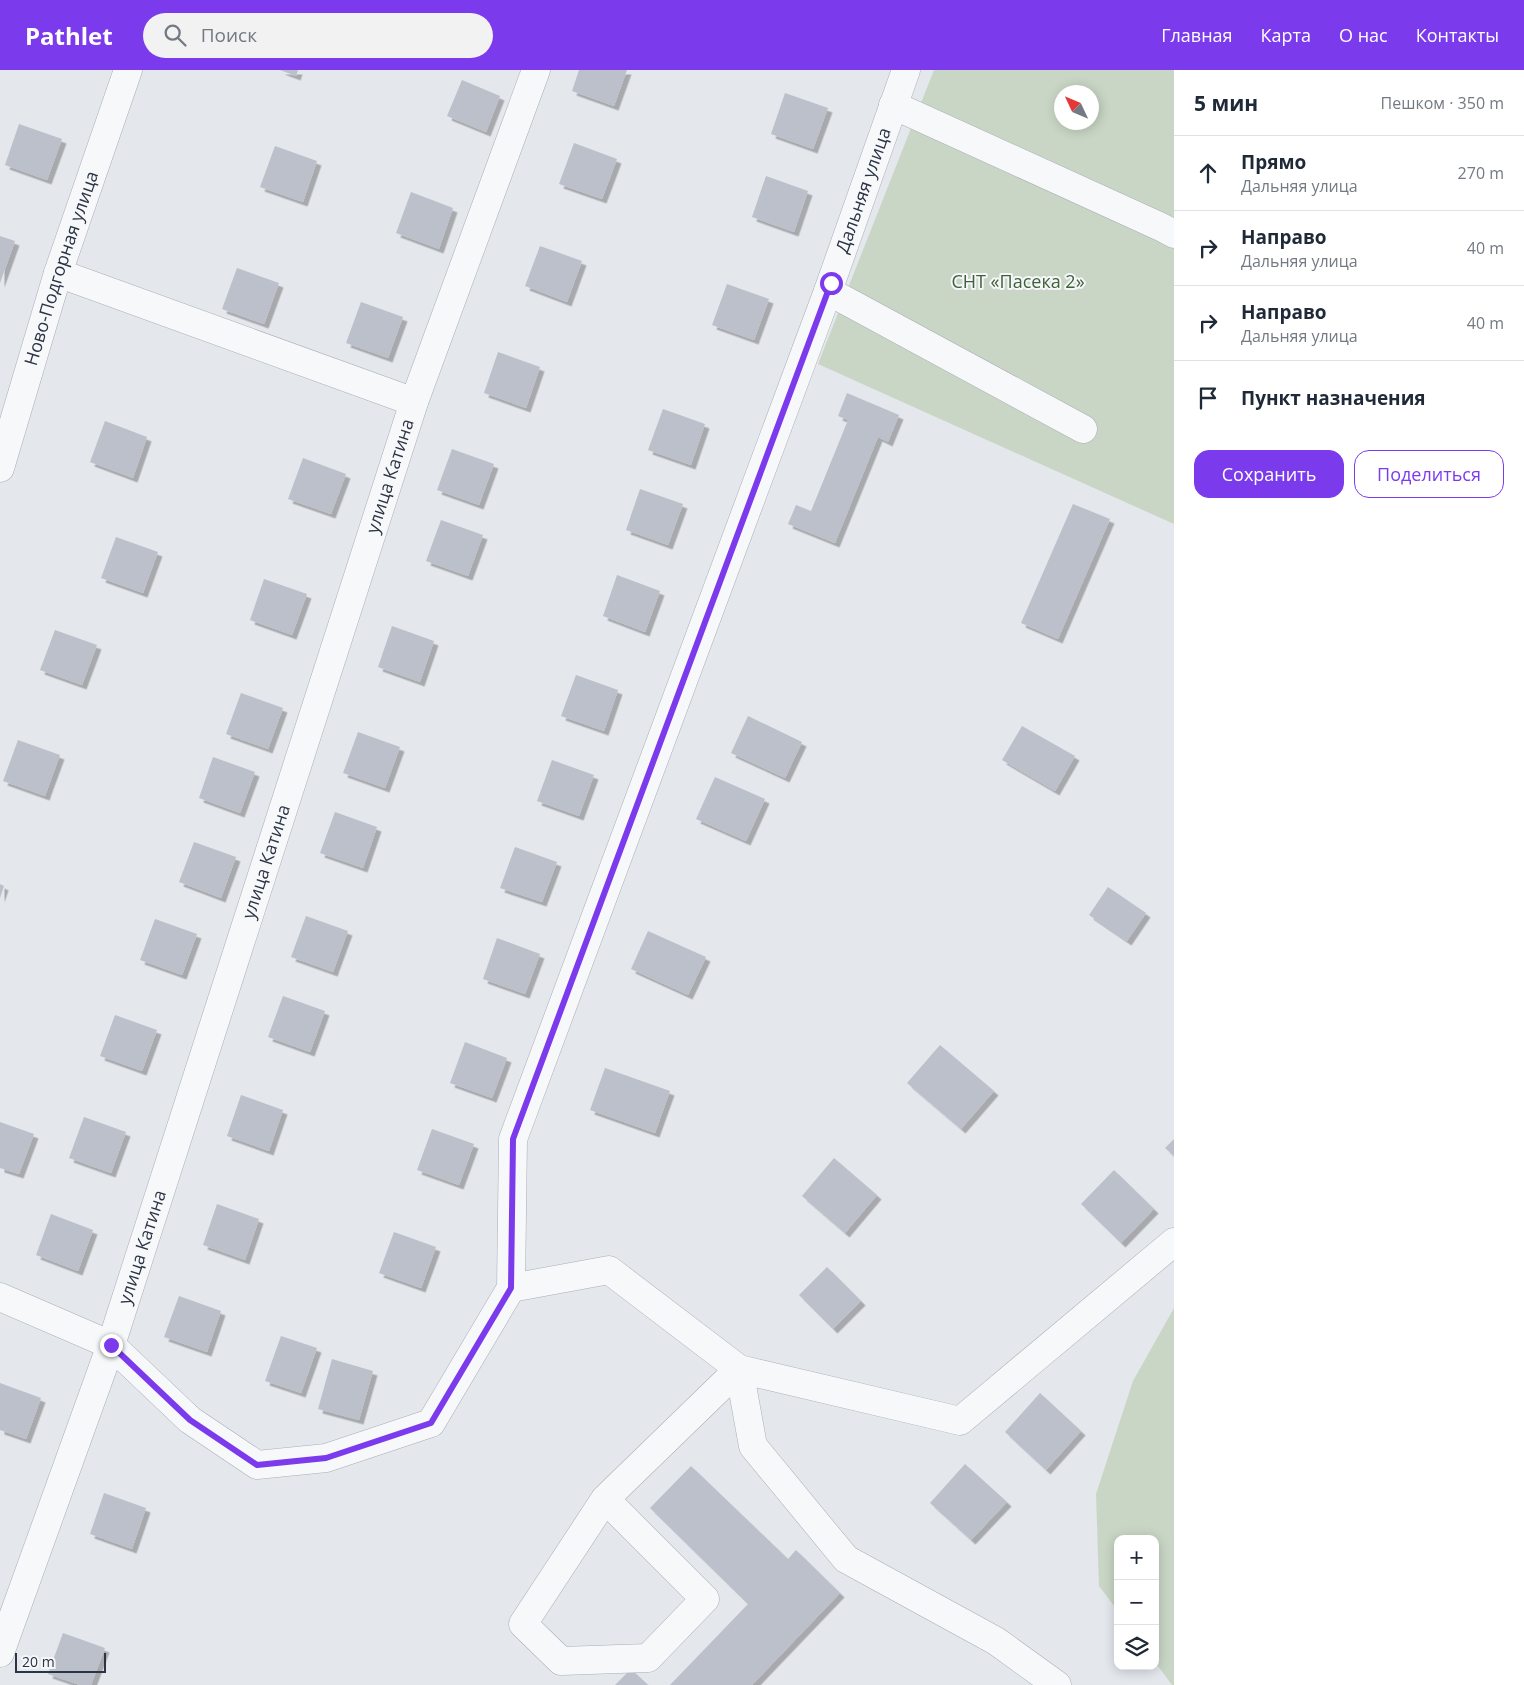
<!DOCTYPE html>
<html lang="ru">
<meta charset="utf-8">
<style>
:root{--surface:#fff;--page:#f2f2f3;--text:#1f2937;--muted:#747a83;--line:#e0e1e3;--accent:#7c3aed}
body{margin:0;font-family:"Open Sans",sans-serif;background:var(--page);color:var(--text)}
.controls{position:absolute;right:15px;bottom:15px;display:grid;overflow:hidden;border-radius:10px;box-shadow:0 2px 12px #0003}
.controls button{width:45px;height:45px;display:grid;place-items:center;padding:0;border:0;border-bottom:1px solid var(--line);background:var(--surface);color:var(--text);font:25px sans-serif}
.compass{position:absolute;left:1054px;top:15px;width:45px;height:45px;border-radius:50%;background:var(--surface);box-shadow:0 2px 12px #0003;rotate:314deg}
.scale{position:absolute;left:15px;bottom:12px;width:91px;box-sizing:border-box;padding-left:5px;border:2px solid #2b3445;border-top:0;font-size:14px;line-height:18px;white-space:nowrap;color:#2b3445;-webkit-text-stroke:4px #f4f6f9;paint-order:stroke}
.stop{position:absolute;width:15px;height:15px;margin:-11px;border:4px solid #7c3aed;border-radius:50%;background:#fff}
.stop.end{background:#7c3aed;border-color:#fff;box-shadow:0 1px 5px #0008}
.list{margin:0;padding:0;list-style:none}
h2{display:flex;justify-content:space-between;align-items:center;height:65px;margin:0;padding:0 20px;font-size:21px}
h2 small{font-size:16px;font-weight:400;color:var(--muted)}
.list li{display:grid;grid-template-columns:32px 1fr auto;gap:15px;align-items:center;box-sizing:border-box;height:75px;padding:0 20px;border-top:1px solid var(--line)}
.list b{display:block;font-size:19px;white-space:nowrap}
.list p{margin:0;font-size:16px;white-space:nowrap;color:var(--muted)}
.list em{font-size:16px;font-style:normal;color:var(--muted)}
.actions{display:flex;gap:10px;padding:15px 20px}
.actions a{flex:1;padding:11px 0;border:1px solid var(--accent);border-radius:15px;text-align:center;font-size:18px;color:var(--accent)}
.actions .main{background:var(--accent);color:#fff}
.icon{flex:none;width:28px;height:28px;fill:none;stroke:currentColor;stroke-width:2;stroke-linecap:round;stroke-linejoin:round}
.map{position:relative;flex:none;width:1174px;height:1615px;overflow:hidden}
header{display:flex;align-items:center;gap:30px;box-sizing:border-box;height:70px;padding:0 25px;background:var(--accent);color:#fff}
header strong{font-size:24px}
nav{display:flex;gap:28px;margin-inline-start:auto;font-size:18px}
.search{width:350px;height:45px;background:var(--page);display:flex;align-items:center;gap:12px;box-sizing:border-box;padding:0 18px;border-radius:28px;color:var(--muted);font-size:19px}
main{display:flex}
aside{flex:1;background:var(--surface)}
.map>svg:first-child{display:block}
.green{fill:#c9d6c5;fill-rule:evenodd}
.building{fill:#bbc0ca;filter:url(#shadow)}
.lines{fill:none;stroke-linecap:round;stroke-linejoin:round}
.minor-casing{stroke:#a9aeb7;stroke-width:29}
.minor{stroke:#f7f8fa;stroke-width:28}
.route{stroke:#7c3aed;stroke-width:6}
.labels{text-anchor:middle;stroke-width:4;stroke-linejoin:round;paint-order:stroke}
.street-label{font-size:18px;fill:#2b3445;stroke:#f4f6f9}
.park-label{font-size:18px;fill:#3f6138;stroke:#f4f6f9}
</style>
<header>
<strong>Pathlet</strong>
<div class="search"><svg class="icon" aria-label="search" viewBox="0 0 24 24"><circle cx="10" cy="10" r="6"/><path d="M15 15l6 6"/></svg>Поиск</div>
<nav><a>Главная</a><a>Карта</a><a>О нас</a><a>Контакты</a></nav>
</header>
<main>
<div class="map">
<svg width="1174" height="1615" viewBox="0 0 1174 1615">
<defs>
<filter id="shadow"><feDropShadow dx="4.5" dy="4.5" stdDeviation="0" flood-color="#0004"/></filter>
</defs>
<rect width="100%" height="100%" fill="#e4e7ec"/>
<g class="green">
<path d="M 934,0 L 1174,0 L 1174,454 L 818,294 ZM 1062,22 L 1092,22 L 1092,52 L 1062,52 Z"/>
<polygon points="1174,1238 1174,1615 1172,1615 1155,1592 1155,1469 1118,1469 1118,1541 1099,1516 1096,1424 1133,1311"/>
</g>
<g class="building">
<polygon points="280,0 298,0 296,6"/>
<polygon points="579,0 627,0 614,36 572,21"/>
<polygon points="462,10 500,26 486,62 447,46"/>
<polygon points="785,23 828,38 813,79 771,64"/>
<polygon points="19,54 62,69 47,110 5,95"/>
<polygon points="574,73 617,89 602,129 559,114"/>
<polygon points="275,76 317,91 303,132 260,117"/>
<polygon points="766,106 808,121 794,162 752,147"/>
<polygon points="411,122 453,138 439,179 396,163"/>
<polygon points="0,166 15,171 0,213"/>
<polygon points="540,176 582,191 567,232 525,216"/>
<polygon points="237,198 279,213 264,254 222,239"/>
<polygon points="727,214 769,229 754,270 712,255"/>
<polygon points="361,232 403,247 388,288 346,273"/>
<polygon points="498,282 540,297 526,338 484,323"/>
<polygon points="847,323 899,345 888,372 878,367 835,473 788,454 796,435 811,441 848,350 838,346"/>
<polygon points="663,339 705,354 691,395 648,380"/>
<polygon points="105,351 147,367 133,408 90,392"/>
<polygon points="452,379 494,394 479,435 437,420"/>
<polygon points="303,388 346,404 331,444 288,429"/>
<polygon points="640,419 683,434 668,475 626,460"/>
<polygon points="1073,434 1110,449 1058,569 1021,553"/>
<polygon points="441,450 483,465 468,506 426,491"/>
<polygon points="116,467 158,482 143,523 101,508"/>
<polygon points="617,505 660,521 645,562 603,546"/>
<polygon points="264,509 307,524 292,565 250,550"/>
<polygon points="392,556 434,571 420,612 378,597"/>
<polygon points="55,560 97,575 82,615 40,600"/>
<polygon points="576,605 618,620 604,661 561,646"/>
<polygon points="241,623 283,638 268,679 226,664"/>
<polygon points="748,646 802,672 785,708 731,683"/>
<polygon points="1022,656 1075,686 1055,721 1002,690"/>
<polygon points="358,662 400,677 385,718 343,703"/>
<polygon points="18,670 60,685 45,726 3,711"/>
<polygon points="213,687 255,702 240,743 199,728"/>
<polygon points="552,690 594,705 579,746 537,731"/>
<polygon points="715,707 765,729 746,771 696,749"/>
<polygon points="335,742 377,757 363,798 320,783"/>
<polygon points="194,772 236,787 221,828 179,812"/>
<polygon points="515,777 557,792 542,832 500,818"/>
<polygon points="0,814 4,816 0,828"/>
<polygon points="1108,817 1146,843 1127,871 1089,845"/>
<polygon points="306,846 348,861 333,902 291,887"/>
<polygon points="155,849 197,864 182,905 140,890"/>
<polygon points="648,861 706,887 688,925 631,899"/>
<polygon points="497,868 540,884 525,924 483,909"/>
<polygon points="283,926 325,941 310,982 268,967"/>
<polygon points="115,945 157,960 142,1001 100,986"/>
<polygon points="465,972 507,988 492,1028 450,1013"/>
<polygon points="940,975 994,1021 961,1059 907,1013"/>
<polygon points="605,998 670,1021 655,1063 590,1040"/>
<polygon points="241,1025 283,1040 269,1081 227,1066"/>
<polygon points="84,1047 126,1062 111,1103 69,1088"/>
<polygon points="0,1052 34,1064 19,1104 0,1098"/>
<polygon points="432,1059 474,1074 459,1115 417,1100"/>
<polygon points="1174,1069 1174,1086 1165,1078"/>
<polygon points="834,1088 877,1125 845,1163 802,1126"/>
<polygon points="1114,1100 1154,1139 1121,1173 1081,1134"/>
<polygon points="217,1134 259,1149 245,1190 203,1175"/>
<polygon points="51,1144 93,1160 78,1201 36,1185"/>
<polygon points="394,1162 436,1177 421,1218 379,1203"/>
<polygon points="827,1197 861,1231 833,1259 799,1225"/>
<polygon points="179,1226 221,1241 207,1282 164,1267"/>
<polygon points="281,1266 317,1278 301,1323 265,1311"/>
<polygon points="332,1289 373,1301 359,1350 318,1339"/>
<polygon points="0,1313 41,1328 26,1369 0,1360"/>
<polygon points="1040,1323 1081,1361 1046,1400 1005,1362"/>
<polygon points="965,1394 1007,1432 971,1470 930,1433"/>
<polygon points="691,1396 788,1489 796,1480 840,1523 752,1615 670,1615 748,1534 650,1438"/>
<polygon points="104,1423 146,1438 132,1479 90,1464"/>
<polygon points="63,1563 105,1578 91,1615 80,1615 48,1604"/>
<polygon points="631,1599 648,1615 615,1615"/>
</g>
<g class="lines">
<defs>
<g id="minor">
<polyline points="893,35 1161,157 1174,164"/>
<polyline points="58,203 414,332"/>
<polyline points="828,221 1083,359"/>
<path id="s1" d="M 0,398 L 58,203 L 128,0"/>
<polyline points="511,1218 609,1200 739,1299 605,1429 705,1529 648,1588 561,1591 523,1554 605,1429"/>
<path id="s2" d="M 0,1227 L 111,1275 L 190,1350 L 257,1395 L 326,1388 L 431,1353 L 511,1218 L 513,1069 L 828,221 L 906,0"/>
<path id="s3" d="M 0,1583 L 111,1275 L 414,332 L 536,0"/>
<polyline points="1057,1615 996,1571 846,1489 753,1376 739,1299 960,1351 1174,1172"/>
</g>
</defs>
<use href="#minor" class="minor-casing"/>
<use href="#minor" class="minor"/>
</g>
<g class="lines">
<polyline class="route" points="111,1275 190,1350 257,1395 326,1388 431,1353 511,1218 513,1069 831,213"/>
</g>
<g class="labels">
<g class="street-label">
<text dy="6" stroke="none"><textPath href="#s2" startOffset="1808">Дальняя улица</textPath></text>
<text dy="6" stroke="none"><textPath href="#s1" startOffset="209">Ново-Подгорная улица</textPath></text>
<text dy="6" stroke="none"><textPath href="#s3" startOffset="1240">улица Катина</textPath></text>
<text dy="6" stroke="none"><textPath href="#s3" startOffset="835">улица Катина</textPath></text>
<text dy="6" stroke="none"><textPath href="#s3" startOffset="430">улица Катина</textPath></text>
</g>
<g class="park-label">
<text x="1018" y="218">СНТ «Пасека 2»</text>
</g>
</g>
</svg>
<div class="controls">
<button>+</button>
<button>−</button>
<button><svg class="icon" aria-label="layers" viewBox="0 0 24 24"><path d="M12 4l9 5-9 5-9-5zM3 14l9 5 9-5"/></svg></button>
</div>
<svg class="compass" viewBox="-18 -18 36 36"><path d="M0-13l5 13h-10z" fill="#e53935"/><path d="M0 13l5-13h-10z" fill="#747a83"/></svg>
<div class="scale">20 m</div>
<div class="stop" style="left:831px;top:213px"></div>
<div class="stop end" style="left:111px;top:1275px"></div>
</div>
<aside>
<h2>5 мин<small>Пешком · 350 m</small></h2>
<ul class="list">
<li><svg class="icon" aria-label="ahead" viewBox="0 0 24 24"><path d="M12 20V5M6 11l6-6 6 6"/></svg><div><b>Прямо</b><p>Дальняя улица</p></div><em>270 m</em></li>
<li><svg class="icon" aria-label="right" viewBox="0 0 24 24"><path d="M7 20v-9h11M14 6l5 5-5 5"/></svg><div><b>Направо</b><p>Дальняя улица</p></div><em>40 m</em></li>
<li><svg class="icon" aria-label="right" viewBox="0 0 24 24"><path d="M7 20v-9h11M14 6l5 5-5 5"/></svg><div><b>Направо</b><p>Дальняя улица</p></div><em>40 m</em></li>
<li><svg class="icon" aria-label="arrive" viewBox="0 0 24 24"><path d="M6 21V4h12l-3 4 3 4H6"/></svg><div><b>Пункт назначения</b></div></li>
</ul>
<div class="actions"><a class="main">Сохранить</a><a>Поделиться</a></div>
</aside>
</main>
